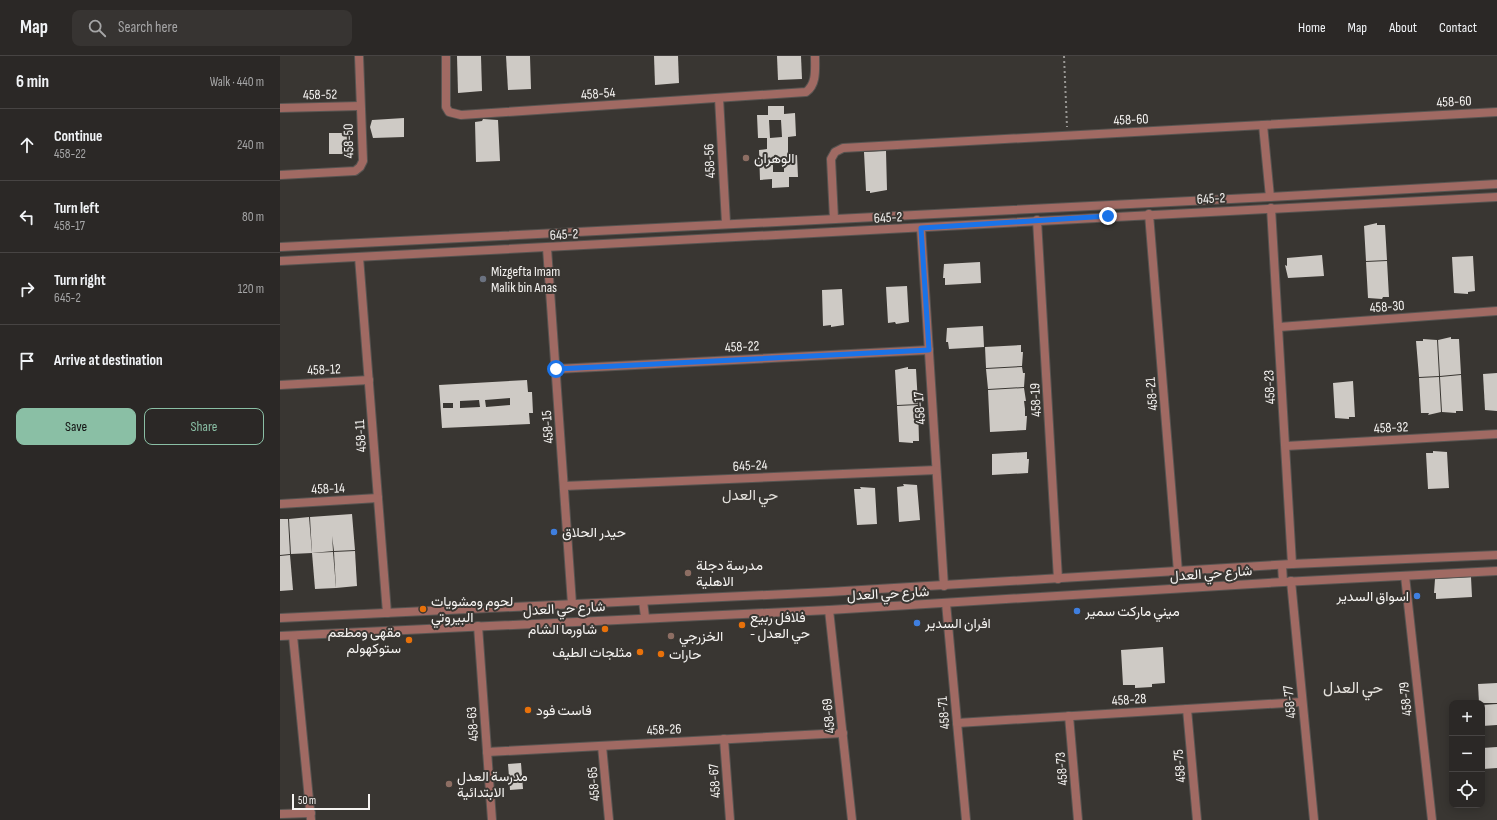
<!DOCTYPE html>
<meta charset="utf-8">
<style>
:root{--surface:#2b2826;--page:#373432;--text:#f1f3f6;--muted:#a6a6a7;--line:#474443;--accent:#8abfa5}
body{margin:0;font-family:"Sofia Sans Condensed",Vazirmatn,sans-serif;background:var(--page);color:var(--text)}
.controls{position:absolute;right:12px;bottom:12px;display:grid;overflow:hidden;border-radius:8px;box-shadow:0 2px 10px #0003}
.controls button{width:36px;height:36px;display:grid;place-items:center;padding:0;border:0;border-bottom:1px solid var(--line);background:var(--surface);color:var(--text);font:20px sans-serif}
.scale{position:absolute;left:12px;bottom:10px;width:78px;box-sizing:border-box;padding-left:4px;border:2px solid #f6f4f2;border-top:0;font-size:11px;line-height:14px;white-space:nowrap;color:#f6f4f2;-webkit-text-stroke:3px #393632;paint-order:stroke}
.stop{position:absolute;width:12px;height:12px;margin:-9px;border:3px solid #1a73e8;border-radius:50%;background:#fff}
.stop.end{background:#1a73e8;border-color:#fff;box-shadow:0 1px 4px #0008}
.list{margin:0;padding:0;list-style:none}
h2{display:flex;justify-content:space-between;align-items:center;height:52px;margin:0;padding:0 16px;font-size:17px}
h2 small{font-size:13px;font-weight:400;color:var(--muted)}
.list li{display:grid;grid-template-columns:26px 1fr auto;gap:12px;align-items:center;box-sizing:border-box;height:72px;padding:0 16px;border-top:1px solid var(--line)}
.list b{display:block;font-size:15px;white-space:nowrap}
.list p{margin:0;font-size:13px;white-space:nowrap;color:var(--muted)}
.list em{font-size:13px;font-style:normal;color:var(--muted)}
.actions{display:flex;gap:8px;padding:12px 16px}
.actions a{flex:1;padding:9px 0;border:1px solid var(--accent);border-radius:8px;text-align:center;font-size:14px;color:var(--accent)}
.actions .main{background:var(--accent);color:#111}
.icon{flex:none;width:22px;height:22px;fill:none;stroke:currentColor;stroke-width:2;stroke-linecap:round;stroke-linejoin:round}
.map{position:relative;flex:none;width:1217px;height:764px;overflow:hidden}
header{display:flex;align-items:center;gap:24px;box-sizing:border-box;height:56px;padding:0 20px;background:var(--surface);border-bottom:1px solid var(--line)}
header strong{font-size:19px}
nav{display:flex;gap:22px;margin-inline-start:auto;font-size:14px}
.search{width:280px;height:36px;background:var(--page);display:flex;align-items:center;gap:10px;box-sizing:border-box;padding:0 14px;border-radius:8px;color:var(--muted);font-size:15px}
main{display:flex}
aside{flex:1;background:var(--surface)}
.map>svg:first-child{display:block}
.building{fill:#cecac5;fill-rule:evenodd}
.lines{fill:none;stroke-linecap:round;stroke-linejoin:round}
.street-casing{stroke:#575451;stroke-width:10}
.path{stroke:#9a9895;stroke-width:2;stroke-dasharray:2 3;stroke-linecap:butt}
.street{stroke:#a06a63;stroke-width:8}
.route{stroke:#1a73e8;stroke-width:5}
.education-dot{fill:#8d6e63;stroke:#393632;stroke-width:1.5}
.worship-dot{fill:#6b7280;stroke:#393632;stroke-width:1.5}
.shop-dot{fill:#3f7fe0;stroke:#393632;stroke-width:1.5}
.food-dot{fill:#e8710a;stroke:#393632;stroke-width:1.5}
.labels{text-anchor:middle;stroke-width:4;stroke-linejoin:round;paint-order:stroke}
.street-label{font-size:14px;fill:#f6f4f2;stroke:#393632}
.poi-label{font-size:14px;fill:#f6f4f2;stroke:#393632;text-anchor:start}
.neighbourhood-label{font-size:15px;fill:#e4e1dc;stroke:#393632}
.quarter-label{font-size:16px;fill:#e4e1dc;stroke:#393632}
</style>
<header>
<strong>Map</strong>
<div class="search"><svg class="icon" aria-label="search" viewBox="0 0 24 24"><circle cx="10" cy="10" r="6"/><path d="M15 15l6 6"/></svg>Search here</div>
<nav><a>Home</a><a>Map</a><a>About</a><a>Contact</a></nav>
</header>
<main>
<aside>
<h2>6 min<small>Walk · 440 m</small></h2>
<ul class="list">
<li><svg class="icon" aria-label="ahead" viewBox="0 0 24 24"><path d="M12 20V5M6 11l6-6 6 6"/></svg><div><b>Continue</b><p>458-22</p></div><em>240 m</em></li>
<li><svg class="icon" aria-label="left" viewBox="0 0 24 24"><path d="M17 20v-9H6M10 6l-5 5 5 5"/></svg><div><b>Turn left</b><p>458-17</p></div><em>80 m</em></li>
<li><svg class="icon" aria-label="right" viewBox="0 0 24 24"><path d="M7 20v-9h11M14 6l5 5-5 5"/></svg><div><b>Turn right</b><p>645-2</p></div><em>120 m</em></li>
<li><svg class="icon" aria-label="arrive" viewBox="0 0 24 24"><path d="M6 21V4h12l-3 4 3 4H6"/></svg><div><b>Arrive at destination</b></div></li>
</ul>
<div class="actions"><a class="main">Save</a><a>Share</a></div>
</aside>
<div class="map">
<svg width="1217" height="764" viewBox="0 0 1217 764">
<rect width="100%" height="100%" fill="#393632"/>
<g class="building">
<polygon points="177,0 201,0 202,35 178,37"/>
<polygon points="226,0 250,0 251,33 228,34"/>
<polygon points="374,0 398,0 399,27 375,29"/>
<polygon points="497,0 521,0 522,23 498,24"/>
<path d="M 488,50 L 504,50 L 504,58 L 515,57 L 516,80 L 508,81 L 508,100 L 517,99 L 518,121 L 509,121 L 509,131 L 492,132 L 492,123 L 480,124 L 479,94 L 487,93 L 487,82 L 478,82 L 477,59 L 488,59 ZM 489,64 L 501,64 L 502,81 L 490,82 ZM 493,107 L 504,107 L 504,116 L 493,116 Z"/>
<polygon points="124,62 124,81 93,82 90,71 92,64"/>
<polygon points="203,63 218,64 220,105 196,106 195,66 202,65"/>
<rect x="49" y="77" width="19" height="21"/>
<polygon points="606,95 607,134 590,137 590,135 586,135 584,96"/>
<polygon points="1097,167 1097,169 1105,169 1107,204 1086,205 1084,170"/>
<polygon points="1042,199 1044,220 1008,222 1005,209 1007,210 1007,202"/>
<polygon points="1193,200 1195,235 1188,236 1188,238 1174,237 1172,201"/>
<polygon points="1107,205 1109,241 1103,241 1102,243 1088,242 1086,206"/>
<polygon points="700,206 701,227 665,229 665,222 663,222 664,208"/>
<polygon points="627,230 629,266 616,268 615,266 608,267 606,231"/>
<polygon points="562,233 564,269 551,271 551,269 543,270 542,234"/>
<polygon points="703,270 704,291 669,293 668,286 666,286 667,272"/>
<polygon points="1171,281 1171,283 1179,283 1181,318 1160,320 1158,284"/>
<polygon points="1143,283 1157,284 1159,320 1139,321 1136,285 1143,285"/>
<polygon points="741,289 741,296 743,296 742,310 706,312 705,291"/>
<polygon points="628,311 628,313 636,313 638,348 617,349 615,314"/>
<polygon points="742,311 743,317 745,317 744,331 708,333 706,313"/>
<polygon points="1217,317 1217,355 1205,354 1203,318"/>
<polygon points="1181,319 1183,355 1176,355 1176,357 1162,356 1160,321"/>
<polygon points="1159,321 1161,356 1148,359 1149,357 1141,357 1139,322"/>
<path d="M 247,324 L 248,336 L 252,336 L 253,357 L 249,357 L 250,368 L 162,372 L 159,329 ZM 230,342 L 230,349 L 206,351 L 205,344 ZM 199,344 L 200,351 L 180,352 L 180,345 ZM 163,347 L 173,347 L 173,352 L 163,352 Z"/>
<polygon points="1073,325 1075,361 1069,361 1069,363 1055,362 1053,327"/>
<polygon points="744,332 746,345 744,345 745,353 732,354 745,353 745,360 747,360 746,374 710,376 708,334"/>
<polygon points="638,349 639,385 633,385 633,387 619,386 617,350"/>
<polygon points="1153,395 1167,396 1169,432 1148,433 1146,397 1153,397"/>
<polygon points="747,396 747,403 749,403 748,417 712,419 712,398"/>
<polygon points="623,428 637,429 640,464 619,466 617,431 624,430"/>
<polygon points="580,431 595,432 597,468 577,469 574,433 581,433"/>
<polygon points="72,458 75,494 54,495 52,480 53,495 32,497 30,461"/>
<polygon points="29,461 32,497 11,498 9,463"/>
<polygon points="0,463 8,463 10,498 0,499"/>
<polygon points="75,495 77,530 56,532 54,496"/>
<polygon points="53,496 56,532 35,533 32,497"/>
<polygon points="10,499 13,534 0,535 0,500"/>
<polygon points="1191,521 1192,541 1156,543 1156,537 1154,537 1155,523"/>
<polygon points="883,591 885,627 872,628 872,631 855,632 855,629 843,629 841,594"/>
<polygon points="1217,627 1217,647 1199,647 1198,628"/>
<polygon points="1217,648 1217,669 1202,670 1202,649"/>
<polygon points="1217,691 1217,712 1203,713 1202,692"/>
<polygon points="241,707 243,733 230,734 228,708"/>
</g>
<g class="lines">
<defs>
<g id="street">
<path d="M 166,0 L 166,51 L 169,56 L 181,59 L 526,36 C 537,28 535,13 535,0"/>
<polyline points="439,42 446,167"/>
<polyline points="0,52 80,50"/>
<polyline points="983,69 990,141"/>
<polyline points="0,119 75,115 80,111 83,105 79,0"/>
<polyline points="991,152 1012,508"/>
<polyline points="869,158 898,516"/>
<polyline points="554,163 551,103 555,96 563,92 1217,56"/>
<polyline points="757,164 778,523"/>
<polyline points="641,172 664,530"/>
<polyline points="0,191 990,141 1217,128"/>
<polyline points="267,192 292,548"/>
<polyline points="79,201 107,557"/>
<path d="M 0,205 C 406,184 811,162 1217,141"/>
<polyline points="999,271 1217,255"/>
<polyline points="276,313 649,294"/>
<polyline points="0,329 89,324"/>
<polyline points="1006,390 1217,378"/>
<polyline points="284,430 656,414"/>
<polyline points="0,448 98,442"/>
<polyline points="1002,509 1003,526"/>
<polyline points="1125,520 1152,764"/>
<polyline points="1011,525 1034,764"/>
<polyline points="363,545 365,561"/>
<polyline points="666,547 686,764"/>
<polyline points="549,554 572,764"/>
<polyline points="0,562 548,536 1012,508 1217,499"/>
<polyline points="198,570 212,764"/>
<polyline points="0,580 549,554 1003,526 1217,515"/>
<polyline points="13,580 31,764"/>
<polyline points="907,653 917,764"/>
<polyline points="789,660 798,764"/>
<polyline points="677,667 1022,646"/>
<polyline points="444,683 450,764"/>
<polyline points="322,690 329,764"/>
<polyline points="207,696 563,677"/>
<polyline points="0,758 31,757"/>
</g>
</defs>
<use href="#street" class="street-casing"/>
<polyline class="path" points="784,0 787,71"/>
<use href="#street" class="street"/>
</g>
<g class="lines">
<polyline class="route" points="276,313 649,294 641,172 828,160"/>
</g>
<g class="education-dot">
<circle cx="466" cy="102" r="4"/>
<circle cx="408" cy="517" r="4"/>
<circle cx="391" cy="580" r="4"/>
<circle cx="169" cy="728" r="4"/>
</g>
<circle class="worship-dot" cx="203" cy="223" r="4"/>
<g class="shop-dot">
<circle cx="274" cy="476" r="4"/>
<circle cx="1137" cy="540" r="4"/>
<circle cx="797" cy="555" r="4"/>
<circle cx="637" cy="567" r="4"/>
</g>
<g class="food-dot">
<circle cx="143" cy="553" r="4"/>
<circle cx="462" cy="569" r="4"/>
<circle cx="325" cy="573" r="4"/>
<circle cx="129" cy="584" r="4"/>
<circle cx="360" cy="596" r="4"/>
<circle cx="381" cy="598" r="4"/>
<circle cx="248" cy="654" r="4"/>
</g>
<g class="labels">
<g class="street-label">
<text transform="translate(318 37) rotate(-4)" y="5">458-54</text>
<text transform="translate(40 38) rotate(-1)" y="5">458-52</text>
<text transform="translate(1174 45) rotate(-3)" y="5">458-60</text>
<text transform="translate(851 63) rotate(-3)" y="5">458-60</text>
<text transform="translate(68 85) rotate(-91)" y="5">458-50</text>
<text transform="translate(429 105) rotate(-93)" y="5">458-56</text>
<text transform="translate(931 142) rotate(-3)" y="5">645-2</text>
<text transform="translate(608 161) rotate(-3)" y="5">645-2</text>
<text transform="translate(284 178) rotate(-3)" y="5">645-2</text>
<text transform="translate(1107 250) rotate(-4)" y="5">458-30</text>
<text transform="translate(462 290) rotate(-3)" y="5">458-22</text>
<text transform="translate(44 313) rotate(-3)" y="5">458-12</text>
<text transform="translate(989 331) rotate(-93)" y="5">458-23</text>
<text transform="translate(871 338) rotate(-95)" y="5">458-21</text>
<text transform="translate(755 344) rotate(-93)" y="5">458-19</text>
<text transform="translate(639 352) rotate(-94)" y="5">458-17</text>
<text transform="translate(267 371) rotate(-94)" y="5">458-15</text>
<text transform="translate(1111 371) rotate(-3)" y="5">458-32</text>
<text transform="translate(80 380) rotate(-94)" y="5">458-11</text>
<text transform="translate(470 409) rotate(-3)" y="5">645-24</text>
<text transform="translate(48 432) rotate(-3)" y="5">458-14</text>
<text transform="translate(931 517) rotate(-4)" y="5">شارع حي العدل</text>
<text transform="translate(608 537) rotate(-3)" y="5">شارع حي العدل</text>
<text transform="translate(284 552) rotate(-3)" y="5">شارع حي العدل</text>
<text transform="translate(849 643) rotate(-4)" y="5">458-28</text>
<text transform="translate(1125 643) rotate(-96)" y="5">458-79</text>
<text transform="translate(1009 646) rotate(-96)" y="5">458-77</text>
<text transform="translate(663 657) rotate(-95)" y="5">458-71</text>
<text transform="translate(548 660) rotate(-96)" y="5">458-69</text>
<text transform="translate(192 668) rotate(-94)" y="5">458-63</text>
<text transform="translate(384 673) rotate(-3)" y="5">458-26</text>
<text transform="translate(899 710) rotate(-95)" y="5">458-75</text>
<text transform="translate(781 713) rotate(-95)" y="5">458-73</text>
<text transform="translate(434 725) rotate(-94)" y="5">458-67</text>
<text transform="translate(313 728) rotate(-95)" y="5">458-65</text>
</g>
<g class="poi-label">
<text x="474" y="107">الوهران</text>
<text x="211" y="220">Mizgefta Imam<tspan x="211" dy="16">Malik bin Anas</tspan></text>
<text x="282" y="481">حيدر الحلاق</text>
<text x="416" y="514">مدرسة دجلة<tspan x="416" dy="16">الاهلية</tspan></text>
<text x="1129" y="545" text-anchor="end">اسواق السدير</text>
<text x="151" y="550">لحوم ومشويات<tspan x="151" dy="16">البيروتي</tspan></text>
<text x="805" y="560">ميني ماركت سمير</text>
<text x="470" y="566">فلافل ربيع<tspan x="470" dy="16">- حي العدل</tspan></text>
<text x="645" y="572">افران السدير</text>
<text x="317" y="578" text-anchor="end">شاورما الشام</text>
<text x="121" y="581" text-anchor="end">مقهى ومطعم<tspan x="121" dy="16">ستوكهولم</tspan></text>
<text x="399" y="585">الخزرجي</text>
<text x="352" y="601" text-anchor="end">مثلجات الطيف</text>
<text x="389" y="603">حارات</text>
<text x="256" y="659">فاست فود</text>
<text x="177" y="725">مدرسة العدل<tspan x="177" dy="16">الابتدائية</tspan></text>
</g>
<g class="neighbourhood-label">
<text x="470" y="444">حي العدل</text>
</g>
<g class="quarter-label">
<text x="1073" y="637">حي العدل</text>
</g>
</g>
</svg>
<div class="controls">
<button>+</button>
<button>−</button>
<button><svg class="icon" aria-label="locate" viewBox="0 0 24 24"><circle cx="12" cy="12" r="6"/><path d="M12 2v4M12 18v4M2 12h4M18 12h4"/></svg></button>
</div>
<div class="scale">50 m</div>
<div class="stop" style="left:276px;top:313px"></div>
<div class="stop end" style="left:828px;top:160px"></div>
</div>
</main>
